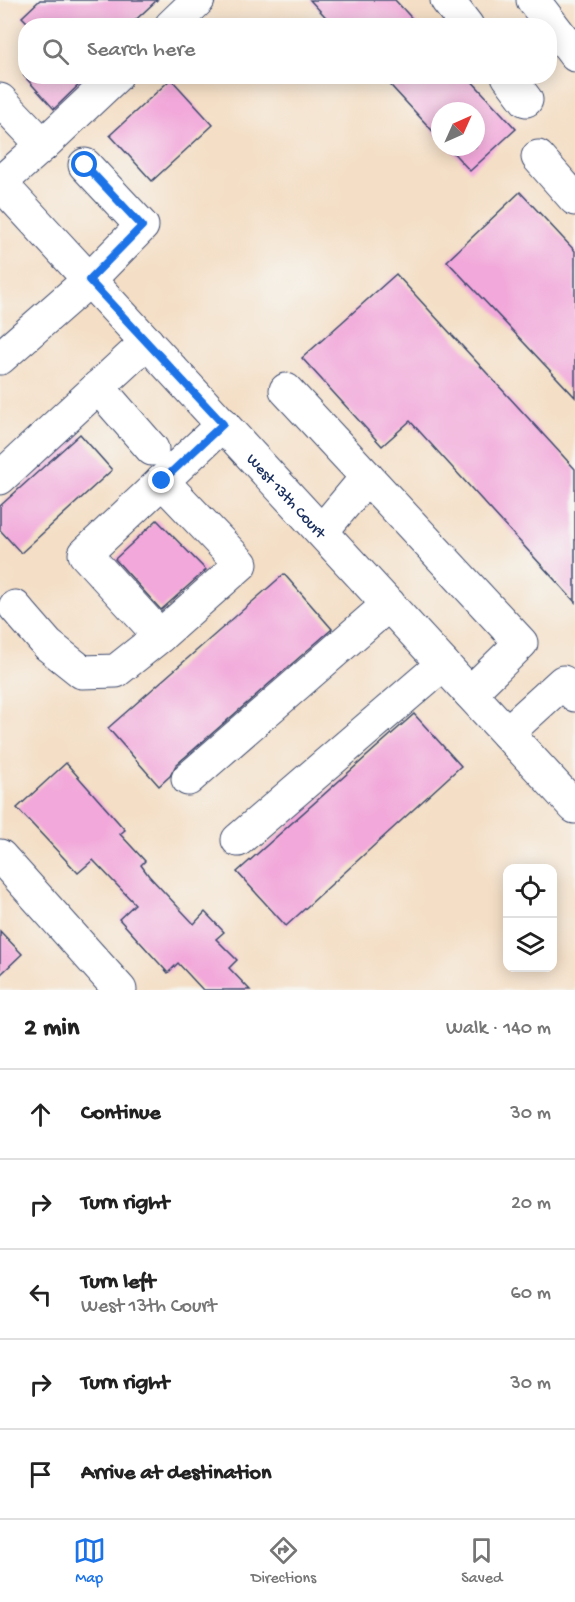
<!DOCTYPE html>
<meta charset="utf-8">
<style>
:root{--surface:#fff;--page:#f2f2f2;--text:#222;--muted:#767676;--line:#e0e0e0;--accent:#1a73e8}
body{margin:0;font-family:"Gochi Hand",sans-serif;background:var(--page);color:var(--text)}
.controls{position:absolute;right:18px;bottom:18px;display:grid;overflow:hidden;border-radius:12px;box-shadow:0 3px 15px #0003}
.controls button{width:54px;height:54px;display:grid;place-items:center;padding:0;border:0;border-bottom:2px solid var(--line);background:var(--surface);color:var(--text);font:30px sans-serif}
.compass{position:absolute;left:431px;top:102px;width:54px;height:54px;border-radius:50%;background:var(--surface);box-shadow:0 3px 15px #0003;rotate:45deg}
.stop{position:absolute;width:18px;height:18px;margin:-14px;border:4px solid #1a73e8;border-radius:50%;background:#fff}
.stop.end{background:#1a73e8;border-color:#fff;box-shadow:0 2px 6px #0008}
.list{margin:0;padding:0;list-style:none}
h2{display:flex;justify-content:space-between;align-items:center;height:78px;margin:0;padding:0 24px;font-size:26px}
h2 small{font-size:20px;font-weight:400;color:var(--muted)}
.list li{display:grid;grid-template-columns:39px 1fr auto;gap:18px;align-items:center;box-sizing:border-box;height:90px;padding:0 24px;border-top:2px solid var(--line)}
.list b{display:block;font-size:22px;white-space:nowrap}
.list p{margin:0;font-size:20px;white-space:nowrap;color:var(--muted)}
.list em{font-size:20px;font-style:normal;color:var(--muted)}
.icon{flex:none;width:33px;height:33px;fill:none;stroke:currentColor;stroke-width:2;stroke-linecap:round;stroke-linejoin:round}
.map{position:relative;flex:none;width:575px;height:990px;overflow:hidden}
.search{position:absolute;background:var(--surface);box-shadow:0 3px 15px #0003;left:18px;right:18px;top:18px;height:66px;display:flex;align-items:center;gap:15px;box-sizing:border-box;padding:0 21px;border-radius:24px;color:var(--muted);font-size:22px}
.sheet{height:528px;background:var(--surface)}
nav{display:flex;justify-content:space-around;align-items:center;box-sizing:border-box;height:84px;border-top:2px solid var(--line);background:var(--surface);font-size:16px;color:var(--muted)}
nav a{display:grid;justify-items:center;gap:3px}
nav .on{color:var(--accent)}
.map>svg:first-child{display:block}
.building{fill:#f2a8da}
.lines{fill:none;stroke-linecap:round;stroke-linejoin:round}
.minor-casing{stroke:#3c496d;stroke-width:35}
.minor{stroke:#fff;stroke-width:33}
.route{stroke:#1a73e8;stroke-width:8}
.labels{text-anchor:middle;stroke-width:5;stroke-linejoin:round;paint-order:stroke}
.street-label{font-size:16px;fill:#1b2f5e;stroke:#f6f6f2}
</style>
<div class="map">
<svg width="575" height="990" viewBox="0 0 575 990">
<rect width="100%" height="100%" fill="#f6f6f2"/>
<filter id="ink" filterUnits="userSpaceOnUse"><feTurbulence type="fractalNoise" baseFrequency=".0167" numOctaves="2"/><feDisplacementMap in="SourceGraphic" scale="12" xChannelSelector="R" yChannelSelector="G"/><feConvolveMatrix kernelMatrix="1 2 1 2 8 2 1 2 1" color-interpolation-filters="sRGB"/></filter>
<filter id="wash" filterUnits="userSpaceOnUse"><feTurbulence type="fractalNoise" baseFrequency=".008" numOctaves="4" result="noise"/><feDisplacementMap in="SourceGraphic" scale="24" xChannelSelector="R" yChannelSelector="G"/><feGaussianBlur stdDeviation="1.35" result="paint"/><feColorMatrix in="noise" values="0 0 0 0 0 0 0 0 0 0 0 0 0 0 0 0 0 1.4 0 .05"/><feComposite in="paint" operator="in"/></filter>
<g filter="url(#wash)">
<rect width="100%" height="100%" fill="#f4dec5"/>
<g id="blocks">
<g class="building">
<polygon points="40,0 157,0 129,26 31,26 22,17"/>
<polygon points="310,0 395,0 419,26 334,26"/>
<polygon points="24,76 88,76 54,109"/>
<polygon points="382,76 467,76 516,129 470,171 448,147 476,147 476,111 440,111 440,139"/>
<polygon points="171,79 213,125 152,181 110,135"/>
<polygon points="520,192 575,251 575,397 447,261"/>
<polygon points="396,274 575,469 575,602 410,421 382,446 302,358"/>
<polygon points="80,434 112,470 21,553 0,530 0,506"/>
<polygon points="157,520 206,570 161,610 115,559"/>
<polygon points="284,574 332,629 176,765 170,776 159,786 108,728"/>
<polygon points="414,714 461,766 286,926 237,872"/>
<polygon points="66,763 125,830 120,834 145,861 141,865 149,876 194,924 205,912 224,932 216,939 237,960 229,968 250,990 203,990 178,963 168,973 119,919 135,904 93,860 78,873 17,808"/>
<polygon points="0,931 22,954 0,975"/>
</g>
</g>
</g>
<g filter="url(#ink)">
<use href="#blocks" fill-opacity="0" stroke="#3c496d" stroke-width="1.5"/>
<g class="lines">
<defs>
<g id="minor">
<polyline points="447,0 467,26"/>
<polyline points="533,0 575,55"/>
<polyline points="171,26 198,0"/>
<polyline points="508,76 526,100"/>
<polyline points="0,100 43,145 0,183"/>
<polyline points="43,145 116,76"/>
<polyline points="538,157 575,199"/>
<path id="s1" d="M 0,183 L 575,807"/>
<polyline points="0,358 89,280 142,226 85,165"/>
<polyline points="98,387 152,449"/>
<polyline points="286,390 367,477 322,531"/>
<polyline points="367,477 521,643 470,693"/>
<polyline points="0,478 147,342"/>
<polyline points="15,607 48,645 82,672 116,671 160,636 85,554 223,424"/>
<polyline points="160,636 241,564 162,481"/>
<polyline points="507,733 563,682 575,695"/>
<polyline points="188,779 389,604"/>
<polyline points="238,840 443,664"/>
<polyline points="0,856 120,990"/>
</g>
</defs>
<use href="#minor" class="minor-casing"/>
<use href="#minor" class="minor"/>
</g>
</g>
<g class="lines" filter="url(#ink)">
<polyline class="route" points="85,165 142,226 89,280 223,424 162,481"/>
</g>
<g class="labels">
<g class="street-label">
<text dy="6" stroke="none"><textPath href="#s1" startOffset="424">West 13th Court</textPath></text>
</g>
</g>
</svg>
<div class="controls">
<button><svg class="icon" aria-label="locate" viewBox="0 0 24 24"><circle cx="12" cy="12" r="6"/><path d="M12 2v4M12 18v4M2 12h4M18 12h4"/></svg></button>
<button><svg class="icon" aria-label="layers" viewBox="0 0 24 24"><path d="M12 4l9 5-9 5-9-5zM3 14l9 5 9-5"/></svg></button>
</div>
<svg class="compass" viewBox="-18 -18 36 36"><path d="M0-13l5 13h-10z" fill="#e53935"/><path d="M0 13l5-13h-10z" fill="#767676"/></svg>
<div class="stop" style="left:85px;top:165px"></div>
<div class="stop end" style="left:162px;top:481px"></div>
<div class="search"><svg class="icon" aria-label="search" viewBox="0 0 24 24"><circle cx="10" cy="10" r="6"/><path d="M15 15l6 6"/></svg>Search here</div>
</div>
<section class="sheet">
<h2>2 min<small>Walk · 140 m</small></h2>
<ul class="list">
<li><svg class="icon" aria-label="ahead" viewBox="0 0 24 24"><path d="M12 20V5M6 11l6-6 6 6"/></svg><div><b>Continue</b></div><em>30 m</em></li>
<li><svg class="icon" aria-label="right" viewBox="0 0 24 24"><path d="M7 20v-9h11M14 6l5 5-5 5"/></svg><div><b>Turn right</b></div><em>20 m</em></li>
<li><svg class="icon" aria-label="left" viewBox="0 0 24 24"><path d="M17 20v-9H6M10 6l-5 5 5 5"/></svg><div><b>Turn left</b><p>West 13th Court</p></div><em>60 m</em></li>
<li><svg class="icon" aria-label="right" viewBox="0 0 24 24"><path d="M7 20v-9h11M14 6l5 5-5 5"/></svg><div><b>Turn right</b></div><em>30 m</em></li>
<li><svg class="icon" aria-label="arrive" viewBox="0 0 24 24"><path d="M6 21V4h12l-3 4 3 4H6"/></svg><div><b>Arrive at destination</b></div></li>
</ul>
</section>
<nav>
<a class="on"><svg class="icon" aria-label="map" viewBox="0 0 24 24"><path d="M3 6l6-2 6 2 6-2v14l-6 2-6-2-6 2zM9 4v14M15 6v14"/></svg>Map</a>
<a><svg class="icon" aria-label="directions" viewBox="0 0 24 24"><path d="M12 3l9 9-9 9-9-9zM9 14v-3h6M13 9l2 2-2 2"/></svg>Directions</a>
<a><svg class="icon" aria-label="saved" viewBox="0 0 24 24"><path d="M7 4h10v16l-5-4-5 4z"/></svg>Saved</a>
</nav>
